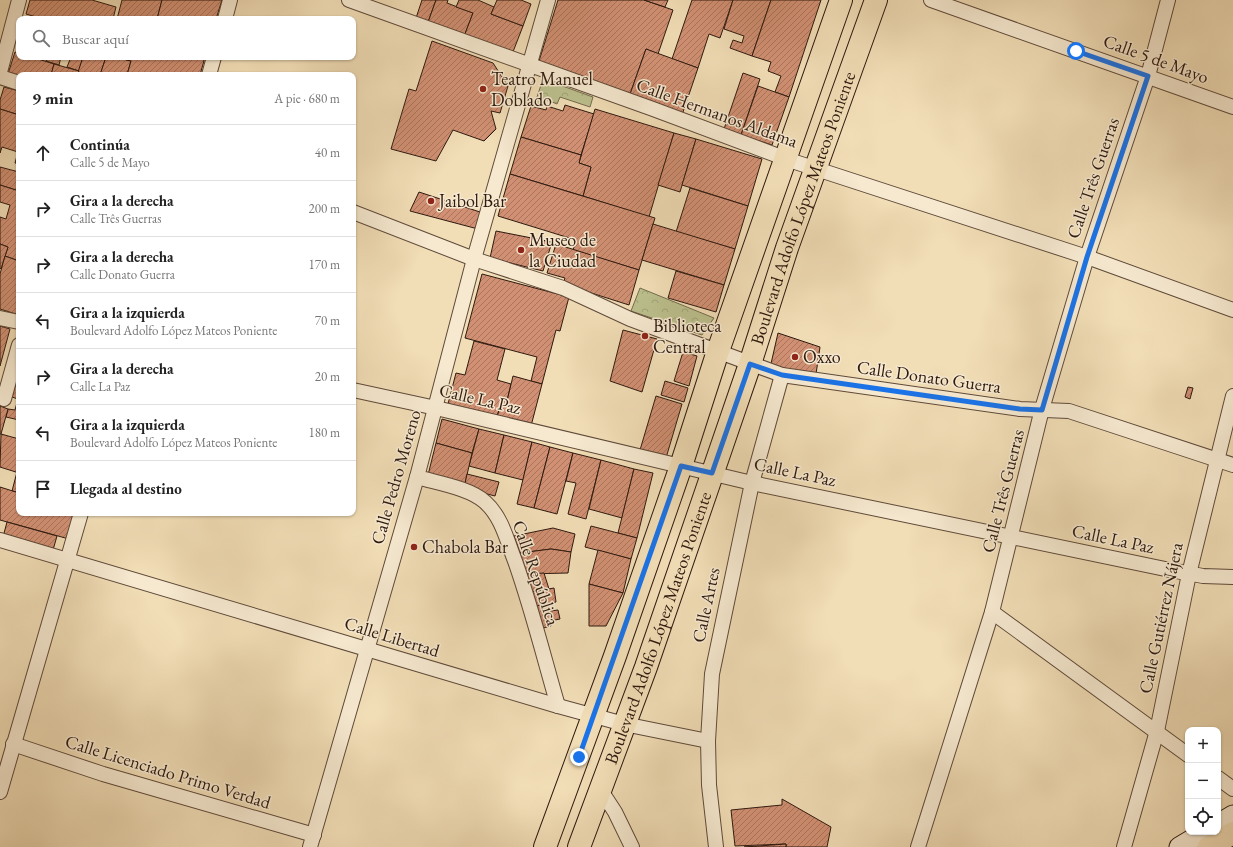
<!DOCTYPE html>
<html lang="es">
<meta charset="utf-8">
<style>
:root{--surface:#fff;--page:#f6f6f6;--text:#222;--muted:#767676;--line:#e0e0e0}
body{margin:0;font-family:"EB Garamond",serif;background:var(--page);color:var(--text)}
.controls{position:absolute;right:12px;bottom:12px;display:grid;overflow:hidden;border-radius:8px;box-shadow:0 1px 3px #0004}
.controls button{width:36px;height:36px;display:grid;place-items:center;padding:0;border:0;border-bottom:1px solid var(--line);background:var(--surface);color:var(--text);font:20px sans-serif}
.stop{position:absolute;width:12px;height:12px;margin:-9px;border:3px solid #1a73e8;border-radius:50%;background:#fff}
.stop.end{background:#1a73e8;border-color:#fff;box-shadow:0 1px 4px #0008}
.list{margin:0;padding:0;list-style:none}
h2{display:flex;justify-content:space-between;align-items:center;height:52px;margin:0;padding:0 16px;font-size:17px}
h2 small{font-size:13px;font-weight:400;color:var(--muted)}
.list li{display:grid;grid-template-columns:26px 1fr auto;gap:12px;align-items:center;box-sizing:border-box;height:56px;padding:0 16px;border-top:1px solid var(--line)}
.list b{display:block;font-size:15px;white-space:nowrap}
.list p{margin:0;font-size:13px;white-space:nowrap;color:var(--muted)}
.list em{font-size:13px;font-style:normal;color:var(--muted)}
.icon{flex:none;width:22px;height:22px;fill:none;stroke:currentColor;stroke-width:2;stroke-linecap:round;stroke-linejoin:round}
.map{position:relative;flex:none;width:1233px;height:847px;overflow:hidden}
.search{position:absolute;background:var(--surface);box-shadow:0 1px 3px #0004;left:16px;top:16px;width:340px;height:44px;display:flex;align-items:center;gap:10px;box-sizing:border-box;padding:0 14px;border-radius:8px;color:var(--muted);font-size:15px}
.panel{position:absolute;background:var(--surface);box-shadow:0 1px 3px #0004;left:16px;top:72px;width:340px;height:444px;border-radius:8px}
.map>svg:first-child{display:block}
.forest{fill:url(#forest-crowns);stroke:#746c4e}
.building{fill:url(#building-hatch);stroke:#2e190f}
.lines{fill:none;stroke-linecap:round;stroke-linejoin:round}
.street-casing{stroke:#5f4a39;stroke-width:16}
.secondary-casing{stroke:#2e190f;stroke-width:21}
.primary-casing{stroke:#2e190f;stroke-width:24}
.street{stroke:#f6e9d0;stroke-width:14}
.secondary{stroke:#f6e9d0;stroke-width:19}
.primary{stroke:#f1ddb6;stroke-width:22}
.route{stroke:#1a73e8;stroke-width:5}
.poi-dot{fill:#8f2418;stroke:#f6e9d0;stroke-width:1.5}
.labels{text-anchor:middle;stroke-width:3;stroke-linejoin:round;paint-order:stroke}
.street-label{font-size:18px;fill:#2e190f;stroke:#f6e9d0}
.poi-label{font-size:18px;fill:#2e190f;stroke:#f6e9d0;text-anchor:start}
</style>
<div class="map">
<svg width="1233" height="847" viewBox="0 0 1233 847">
<defs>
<pattern id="forest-crowns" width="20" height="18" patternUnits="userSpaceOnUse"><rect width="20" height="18" fill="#bbc08d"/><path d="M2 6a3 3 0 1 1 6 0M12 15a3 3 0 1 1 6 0" fill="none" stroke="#a1a478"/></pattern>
<pattern id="building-hatch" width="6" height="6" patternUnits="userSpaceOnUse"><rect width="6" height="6" fill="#d19073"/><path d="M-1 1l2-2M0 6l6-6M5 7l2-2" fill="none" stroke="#aa755d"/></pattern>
</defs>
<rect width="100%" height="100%" fill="#f1ddb6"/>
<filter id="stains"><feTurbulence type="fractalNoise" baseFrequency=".005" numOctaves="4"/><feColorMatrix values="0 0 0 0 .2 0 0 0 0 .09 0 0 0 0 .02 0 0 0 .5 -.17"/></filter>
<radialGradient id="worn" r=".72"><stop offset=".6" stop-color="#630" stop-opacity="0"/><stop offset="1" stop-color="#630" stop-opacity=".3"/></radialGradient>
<g class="forest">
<polygon points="543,79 593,97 590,107 560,97 557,104 545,99 542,105 535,103"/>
<polygon points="640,288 714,318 702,335 631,311"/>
</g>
<g class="building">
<polygon points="30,0 92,0 116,7 113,19 43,19 26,14"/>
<polygon points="122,0 162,0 157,19 117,19"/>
<polygon points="162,0 222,0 216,19 157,19"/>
<polygon points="422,0 436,0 427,25 415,21"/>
<polygon points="436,0 448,0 447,3 473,13 463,39 427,25"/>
<polygon points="459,0 478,0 494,7 491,14 523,26 511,57 463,39 473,13 456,7"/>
<polygon points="497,0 521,0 531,4 523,26 491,14"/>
<polygon points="558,0 644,0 673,10 658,54 646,49 629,97 539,61"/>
<polygon points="644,0 668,0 665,7"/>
<polygon points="692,0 733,0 720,38 709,34 698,68 672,59"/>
<polygon points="733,0 771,0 752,56 730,48 733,40 742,43 744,36 724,29"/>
<polygon points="771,0 821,0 789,97 775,92 781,76 768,71 771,62 752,56"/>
<polygon points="432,41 493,63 508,86 500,113 491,111 496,129 484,141 453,130 436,161 391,149 409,89 416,91"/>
<polygon points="646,49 698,68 682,115 629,97"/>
<polygon points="15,52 19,53 19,57 32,57 54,64 51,75 19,75 19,81 7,77"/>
<polygon points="47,57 61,57 59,65 46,61"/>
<polygon points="71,57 83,57 79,71 67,67"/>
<polygon points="83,57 106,57 100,75 77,75"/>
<polygon points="106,57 117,57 131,61 127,75 100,75"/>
<polygon points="127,57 205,57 200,75 127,75 131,61 126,60"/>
<polygon points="54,64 79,71 77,75 51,75"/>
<polygon points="743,73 760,79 741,135 724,129"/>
<polygon points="758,86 789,97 772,145 741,135"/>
<polygon points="4,87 19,91 19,115 0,109 0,100"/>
<polygon points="565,105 594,114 581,155 521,137 531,106 546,110 547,106 563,111"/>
<polygon points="0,109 19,115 19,164 15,163 18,152 2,147 0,153"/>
<polygon points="595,109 674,133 649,217 583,196 591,167 579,163"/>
<polygon points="674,133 696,139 680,192 658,185"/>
<polygon points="521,137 581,155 579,163 591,167 583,196 510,174"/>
<polygon points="696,139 762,159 748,206 682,185"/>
<polygon points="0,167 19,172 19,191 0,185"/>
<polygon points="510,174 655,218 639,270 573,250 576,240 498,216"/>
<polygon points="0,185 19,191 19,261 5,256 8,247 0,244 0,217 6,219 10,205 0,202"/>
<polygon points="690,188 748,206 735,249 676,232"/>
<polygon points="419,192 483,213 478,229 410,211"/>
<polygon points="653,224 735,249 724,285 642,260"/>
<polygon points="496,231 552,242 543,271 490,258"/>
<polygon points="0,244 8,247 1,269 0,268"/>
<polygon points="556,244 639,270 629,305 563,284 565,278 547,273"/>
<polygon points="5,256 19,261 19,315 0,309 0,274"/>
<polygon points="676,271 724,285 716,312 668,298"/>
<polygon points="482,274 569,297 560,331 556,330 542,384 531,381 537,357 465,338"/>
<polygon points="0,326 10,329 0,366"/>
<polygon points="623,330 657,339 642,392 610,381"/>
<polygon points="778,333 820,347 816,374 770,368"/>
<polygon points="474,341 505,349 497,380 511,384 507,401 502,399 497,417 448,404 456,373 465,375"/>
<polygon points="683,352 697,356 689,386 674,381"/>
<polygon points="19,370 19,420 6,417 8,409 15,410 18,399 12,397"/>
<polygon points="513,376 542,384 531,426 497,417 502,399 507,401"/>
<polygon points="665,381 688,388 684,402 661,395"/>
<polygon points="1188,387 1193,388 1190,399 1185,397"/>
<polygon points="656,396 682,404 666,458 640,450"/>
<polygon points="0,406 8,409 1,434 0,434"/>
<polygon points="442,419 479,429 472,453 436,443"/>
<polygon points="479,429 504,435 495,473 469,466"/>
<polygon points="1,434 19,439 19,473 0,467"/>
<polygon points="504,435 532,442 523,480 495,473"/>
<polygon points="532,442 550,447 534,508 517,504"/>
<polygon points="436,443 472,453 464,488 427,479"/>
<polygon points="550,447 573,453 557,514 534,508"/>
<polygon points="573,453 601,460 586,519 568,514 576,483 566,481"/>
<polygon points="601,460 634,469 622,518 589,509"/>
<polygon points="634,469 653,473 637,538 618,533"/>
<polygon points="17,472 19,473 19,493 12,491"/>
<polygon points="467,474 499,482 495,496 464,488"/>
<polygon points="0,487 19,493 19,513 76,513 69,539 0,520"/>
<polygon points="7,522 57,536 53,550 3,537"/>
<polygon points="591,526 637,538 631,559 585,547"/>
<polygon points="553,528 575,534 571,552 551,549 520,553 514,536"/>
<polygon points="551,549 571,552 568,573 526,574 520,553"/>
<polygon points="598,550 631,559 623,593 589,584"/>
<polygon points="544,573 549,589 532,592 526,574"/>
<polygon points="589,584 623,593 606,626 589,626"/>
<polygon points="554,588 556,602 537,606 532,592"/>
<polygon points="546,604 550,611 558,610 560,619 550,621 551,626 543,628 537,606"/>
<polygon points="782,799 831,827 827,847 786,847 786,844 735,846 731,810 782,805"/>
<polygon points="786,844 786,847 744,847"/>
</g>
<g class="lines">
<defs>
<g id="street">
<polyline points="349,0 653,109 792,161 1087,257 1233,310"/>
<polyline points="931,0 1233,107"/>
<polyline points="225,19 230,0"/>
<polyline points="0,72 19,0"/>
<polyline points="209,75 214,57"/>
<polyline points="0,77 19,83"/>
<polyline points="353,212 474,259 563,288 630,319 782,375 1020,409 1069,411 1233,465"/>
<polyline points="0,318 19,322"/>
<polyline points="353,390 436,408 752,483 1170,570 1203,576 1233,577"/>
<polyline points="4,399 19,345"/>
<path d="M 417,477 C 437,483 470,488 485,502 C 502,517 507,541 515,561 C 532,609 544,658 558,706"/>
<polyline points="0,540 558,706 624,724 708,741"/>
<polyline points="992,612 1188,755"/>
<polyline points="13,744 103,774 314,835"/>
<polyline points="1218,778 1233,789"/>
<polyline points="600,789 615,812 632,847"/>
<polyline points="0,792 81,513"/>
<polyline points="310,847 417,477 474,259 548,0"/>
<polyline points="716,847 709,785 708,741 712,674 752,483 782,375"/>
<polyline points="918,847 992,612 1042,409 1087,257 1148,76 1168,0"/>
<polyline points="1124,847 1157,731 1189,574 1233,396"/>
</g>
<g id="secondary">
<polyline points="1218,824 1233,815"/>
<polyline points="1179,847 1204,832"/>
</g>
<g id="primary">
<polyline points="545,847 615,656 681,466 718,351 841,0"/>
<path id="s1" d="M 579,847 L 646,667 L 750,364 L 787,248 L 876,0"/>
<polyline points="1209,847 1233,833"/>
</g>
</defs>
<use href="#street" class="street-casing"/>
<use href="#secondary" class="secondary-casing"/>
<use href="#primary" class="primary-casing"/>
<use href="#street" class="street"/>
<use href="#secondary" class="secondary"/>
<use href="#primary" class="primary"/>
</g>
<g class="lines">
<polyline class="route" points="579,757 681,466 712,473 750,364 782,375 1020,409 1042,410 1087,257 1148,76 1076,51"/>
</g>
<g class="poi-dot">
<circle cx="483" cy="89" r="4"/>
<circle cx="431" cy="201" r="4"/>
<circle cx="521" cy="250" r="4"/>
<circle cx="645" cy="336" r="4"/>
<circle cx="795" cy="357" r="4"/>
<circle cx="414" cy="547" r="4"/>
</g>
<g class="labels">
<g class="street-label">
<text transform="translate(1156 59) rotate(20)" y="6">Calle 5 de Mayo</text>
<text transform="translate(717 113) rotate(20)" y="6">Calle Hermanos Aldama</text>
<text transform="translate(1093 178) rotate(-71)" y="6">Calle Três Guerras</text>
<text dy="6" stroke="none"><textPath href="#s1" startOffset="677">Boulevard Adolfo López Mateos Poniente</textPath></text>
<text transform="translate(929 377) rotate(8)" y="6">Calle Donato Guerra</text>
<text transform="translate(480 399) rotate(13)" y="6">Calle La Paz</text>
<text transform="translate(795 472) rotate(12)" y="6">Calle La Paz</text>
<text transform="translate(396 477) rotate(-74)" y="6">Calle Pedro Moreno</text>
<text transform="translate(1003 491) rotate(-76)" y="6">Calle Três Guerras</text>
<text transform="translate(1113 539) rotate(12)" y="6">Calle La Paz</text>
<text transform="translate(536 573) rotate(71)" y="6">Calle República</text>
<text transform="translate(706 605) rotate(-78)" y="6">Calle Artes</text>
<text transform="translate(1161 618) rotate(-78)" y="6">Calle Gutiérrez Nájera</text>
<text dy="6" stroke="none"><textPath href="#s1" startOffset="233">Boulevard Adolfo López Mateos Poniente</textPath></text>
<text transform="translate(392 637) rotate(17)" y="6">Calle Libertad</text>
<text transform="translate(168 772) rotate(17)" y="6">Calle Licenciado Primo Verdad</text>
</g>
<g class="poi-label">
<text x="491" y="85">Teatro Manuel<tspan x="491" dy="21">Doblado</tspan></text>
<text x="439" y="207">Jaibol Bar</text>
<text x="529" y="246">Museo de<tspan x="529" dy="21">la Ciudad</tspan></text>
<text x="653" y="332">Biblioteca<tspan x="653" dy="21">Central</tspan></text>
<text x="803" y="363">Oxxo</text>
<text x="422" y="553">Chabola Bar</text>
</g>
</g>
<rect width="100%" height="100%" filter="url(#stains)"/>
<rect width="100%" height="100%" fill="url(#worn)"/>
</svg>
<div class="controls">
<button>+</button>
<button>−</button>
<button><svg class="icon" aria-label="locate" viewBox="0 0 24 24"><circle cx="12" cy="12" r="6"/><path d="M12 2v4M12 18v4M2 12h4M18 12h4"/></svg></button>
</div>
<div class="stop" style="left:1076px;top:51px"></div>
<div class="stop end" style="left:579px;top:757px"></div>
<div class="search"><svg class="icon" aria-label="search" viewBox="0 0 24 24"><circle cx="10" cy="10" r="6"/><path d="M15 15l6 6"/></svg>Buscar aquí</div>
<section class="panel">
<h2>9 min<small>A pie · 680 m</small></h2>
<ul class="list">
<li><svg class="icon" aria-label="ahead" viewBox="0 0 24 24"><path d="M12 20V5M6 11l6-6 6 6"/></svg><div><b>Continúa</b><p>Calle 5 de Mayo</p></div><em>40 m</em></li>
<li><svg class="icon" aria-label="right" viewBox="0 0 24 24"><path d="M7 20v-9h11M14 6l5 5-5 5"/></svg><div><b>Gira a la derecha</b><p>Calle Três Guerras</p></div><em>200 m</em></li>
<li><svg class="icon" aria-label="right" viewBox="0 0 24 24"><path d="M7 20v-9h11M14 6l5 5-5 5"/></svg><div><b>Gira a la derecha</b><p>Calle Donato Guerra</p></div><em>170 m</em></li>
<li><svg class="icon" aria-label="left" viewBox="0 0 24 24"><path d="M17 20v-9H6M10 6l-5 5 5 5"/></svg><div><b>Gira a la izquierda</b><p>Boulevard Adolfo López Mateos Poniente</p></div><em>70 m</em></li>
<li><svg class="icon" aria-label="right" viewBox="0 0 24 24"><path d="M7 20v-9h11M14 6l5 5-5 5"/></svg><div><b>Gira a la derecha</b><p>Calle La Paz</p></div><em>20 m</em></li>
<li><svg class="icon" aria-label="left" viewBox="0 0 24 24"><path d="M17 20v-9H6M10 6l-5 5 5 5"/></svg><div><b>Gira a la izquierda</b><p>Boulevard Adolfo López Mateos Poniente</p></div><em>180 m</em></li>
<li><svg class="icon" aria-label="arrive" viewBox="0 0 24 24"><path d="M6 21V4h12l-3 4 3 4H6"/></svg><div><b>Llegada al destino</b></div></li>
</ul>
</section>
</div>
